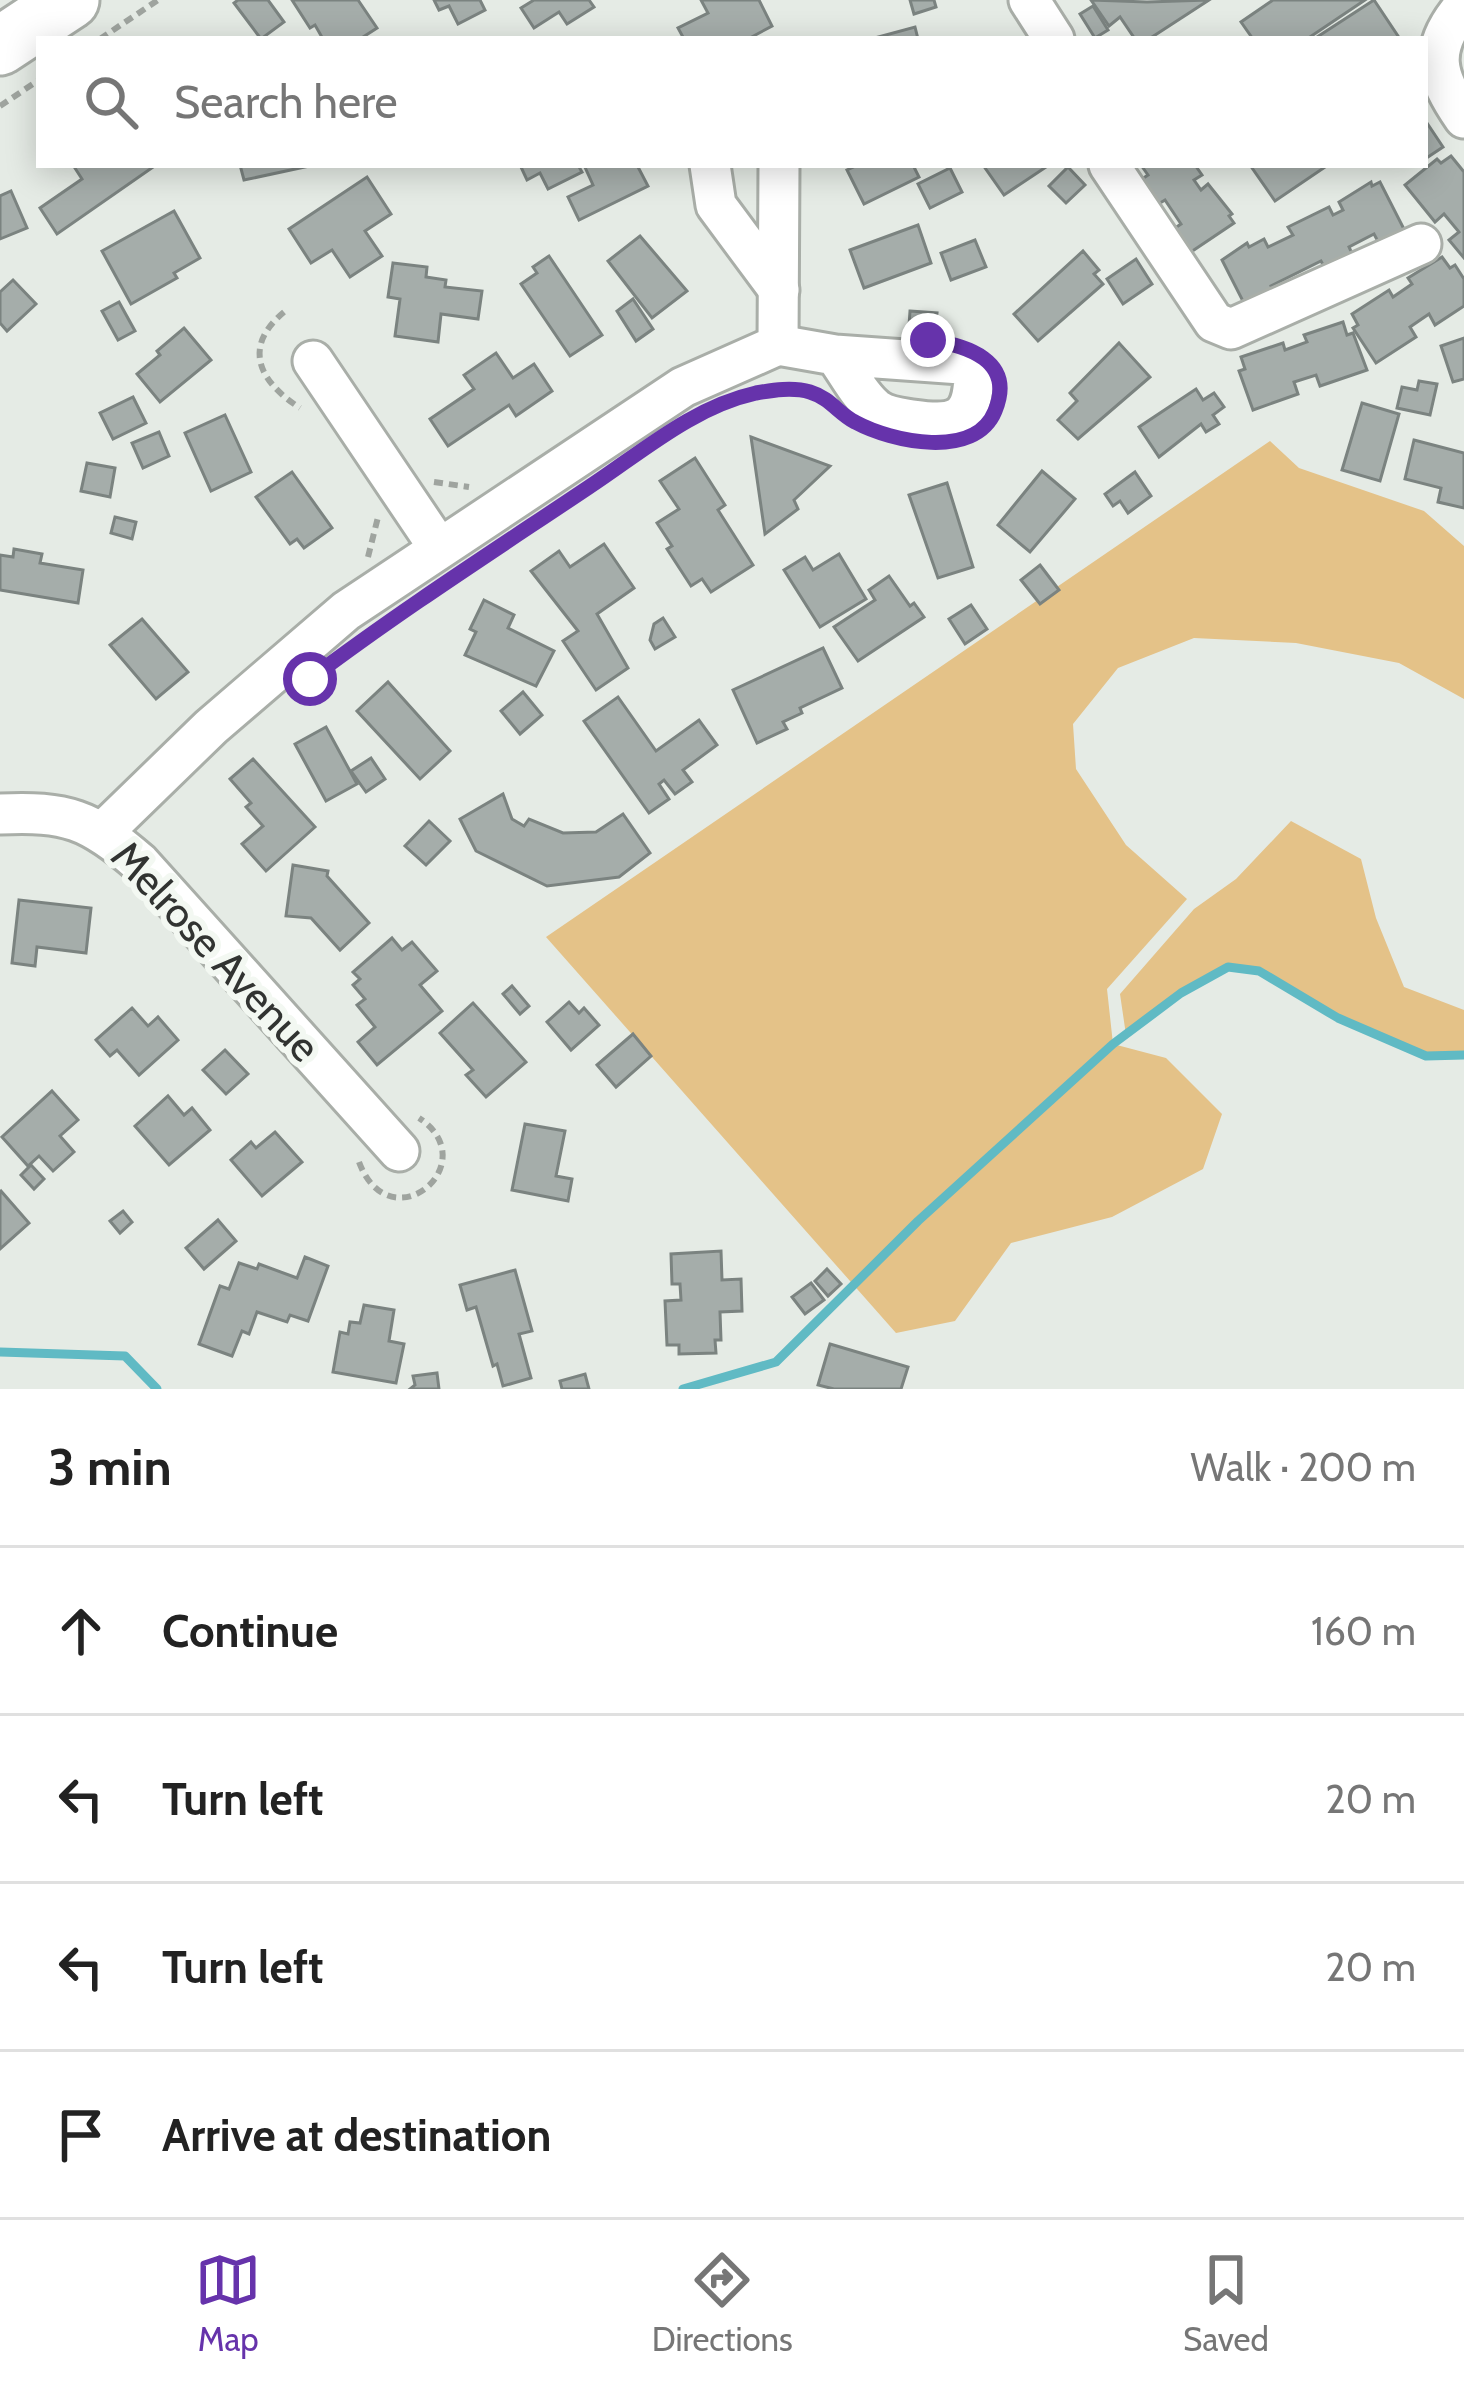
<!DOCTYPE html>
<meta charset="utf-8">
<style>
:root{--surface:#fff;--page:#f6f6f6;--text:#222;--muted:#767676;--line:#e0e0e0;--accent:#6633ab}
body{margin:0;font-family:Cabin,sans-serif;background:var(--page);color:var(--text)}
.stop{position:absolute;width:36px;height:36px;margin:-27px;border:9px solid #6633ab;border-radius:50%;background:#fff}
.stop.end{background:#6633ab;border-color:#fff;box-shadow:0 3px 12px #0008}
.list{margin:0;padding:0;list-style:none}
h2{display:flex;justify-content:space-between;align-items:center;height:156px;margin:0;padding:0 48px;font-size:51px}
h2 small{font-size:39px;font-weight:400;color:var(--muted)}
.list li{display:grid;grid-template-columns:78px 1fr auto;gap:36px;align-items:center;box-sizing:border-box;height:168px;padding:0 48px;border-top:3px solid var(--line)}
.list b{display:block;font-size:45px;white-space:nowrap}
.list em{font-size:39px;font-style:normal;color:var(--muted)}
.icon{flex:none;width:66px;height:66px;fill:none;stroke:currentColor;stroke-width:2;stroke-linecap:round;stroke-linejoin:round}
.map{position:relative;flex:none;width:1464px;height:1389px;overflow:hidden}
.search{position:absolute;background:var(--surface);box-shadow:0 6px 30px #0003;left:36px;right:36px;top:36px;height:132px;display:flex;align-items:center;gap:30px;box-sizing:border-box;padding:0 42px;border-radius:0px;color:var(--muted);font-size:45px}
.sheet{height:828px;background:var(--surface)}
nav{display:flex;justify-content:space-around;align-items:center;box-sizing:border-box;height:168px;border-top:3px solid var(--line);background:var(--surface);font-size:33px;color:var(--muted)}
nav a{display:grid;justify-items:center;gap:6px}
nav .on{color:var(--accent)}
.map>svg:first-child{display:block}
.green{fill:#e4c288}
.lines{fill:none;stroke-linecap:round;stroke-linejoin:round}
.stream{stroke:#60bac4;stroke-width:9}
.building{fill:#a5adaa;stroke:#7b8380;stroke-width:3}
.minor-casing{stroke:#a9aea8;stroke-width:45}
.highway-casing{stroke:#a9aea8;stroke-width:63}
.path{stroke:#9fa49f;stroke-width:6;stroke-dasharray:9 6;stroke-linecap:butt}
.minor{stroke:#fff;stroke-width:39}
.highway{stroke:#fff;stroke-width:57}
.route{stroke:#6633ab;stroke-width:15}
.labels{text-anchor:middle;stroke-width:12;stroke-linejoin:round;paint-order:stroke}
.street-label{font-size:42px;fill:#313331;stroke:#f3f8f2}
</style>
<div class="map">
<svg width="1464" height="1389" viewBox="0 0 1464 1389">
<rect width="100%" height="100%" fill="#e5ebe5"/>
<g class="green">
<polygon points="1270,441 1299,468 1424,511 1464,546 1464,699 1399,663 1296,643 1194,638 1118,668 1073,724 1076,769 1126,845 1187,899 1107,989 1113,1044 1166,1058 1222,1114 1203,1169 1112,1217 1011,1243 955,1321 896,1333 546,937"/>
<path d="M 1291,821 L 1361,859 L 1376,918 L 1404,987 L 1464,1010 L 1464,1055 C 1452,1056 1438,1058 1427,1056 C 1378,1047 1260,959 1226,968 C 1193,977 1153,1014 1126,1035 L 1120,994 L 1194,909 L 1236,879 Z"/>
</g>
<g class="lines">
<g class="stream">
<polyline points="0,1352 125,1356 157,1389"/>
<polyline points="683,1389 776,1362 918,1221 1113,1044 1181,993 1228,967 1259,971 1338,1018 1426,1056 1464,1055"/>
</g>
</g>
<g class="building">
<polygon points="238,0 268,0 284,22 261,39 234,3"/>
<polygon points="292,0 358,0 377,28 360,39 323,39 315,25 310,28"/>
<polygon points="434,0 480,0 485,10 458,24 449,6 439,10"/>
<polygon points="534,0 589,0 594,7 567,24 559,12 534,28 521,8"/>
<polygon points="701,0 759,0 772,26 748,39 684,39 678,28 708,13"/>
<polygon points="910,0 934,0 936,7 914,14"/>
<polygon points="1091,0 1147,2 1209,0 1149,39 1135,39 1120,17 1109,26"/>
<polygon points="1273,0 1365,0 1307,39 1253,39 1241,22"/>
<polygon points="1374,0 1400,39 1314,39"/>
<polygon points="1093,6 1108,30 1095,38 1080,14"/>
<polygon points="915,27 918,39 871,39"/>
<polygon points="1425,120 1443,147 1425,159"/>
<polygon points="1451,156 1464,172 1464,258 1449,240 1459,232 1444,214 1435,222 1405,185 1437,159 1441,163"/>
<polygon points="73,165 156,165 57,234 40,208 82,179"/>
<polygon points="240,165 314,165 244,180"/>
<polygon points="520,165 578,165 582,172 548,189 540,173 527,180"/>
<polygon points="584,165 637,165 648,186 579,220 568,197 593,185"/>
<polygon points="858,165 913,165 919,177 864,204 847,170"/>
<polygon points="983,165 1049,165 1004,195"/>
<polygon points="1141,165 1195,165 1202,175 1194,180 1201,190 1208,184 1232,214 1229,216 1234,223 1185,256 1169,232 1181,224 1165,200 1152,208 1136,183 1148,175"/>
<polygon points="1250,165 1328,165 1275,201"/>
<polygon points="1068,167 1085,185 1066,203 1049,186"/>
<polygon points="950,168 962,192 930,208 918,184"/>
<polygon points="367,177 391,214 365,231 382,256 350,277 332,250 311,263 289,229"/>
<polygon points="1371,182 1372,186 1380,182 1407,235 1381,247 1374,234 1349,247 1355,260 1328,274 1321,261 1271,286 1277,299 1249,313 1222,260 1247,243 1249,247 1264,239 1268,247 1293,235 1288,227 1329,207 1333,215 1343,210 1339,202"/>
<polygon points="11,191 27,228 0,239 0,196"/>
<polygon points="174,211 200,258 174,273 177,278 131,304 102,251"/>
<polygon points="918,225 931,263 864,288 850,250"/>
<polygon points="640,236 687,291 652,318 608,261"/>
<polygon points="975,240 986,267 951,280 941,253"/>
<polygon points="1083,251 1099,270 1094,274 1103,284 1038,341 1014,314"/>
<polygon points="549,256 602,335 570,356 521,284 537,273 533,267"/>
<polygon points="1442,257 1450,268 1455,265 1464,279 1464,306 1435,325 1429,314 1410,327 1416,337 1376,363 1353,328 1358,325 1352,314 1389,290 1393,297 1412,284 1408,278"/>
<polygon points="1136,259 1152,284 1123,304 1107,279"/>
<polygon points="393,263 427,267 426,277 446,280 445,287 482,291 478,319 441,314 438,342 395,336 400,299 388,297"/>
<polygon points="13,280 36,304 7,331 0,323 0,292"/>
<polygon points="633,299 653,329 636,341 617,311"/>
<polygon points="119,302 135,331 118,340 102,311"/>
<polygon points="910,311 937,313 935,329 909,326"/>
<polygon points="1343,322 1347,335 1353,333 1367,370 1320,386 1316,375 1294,382 1298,394 1253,410 1239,371 1245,369 1241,357 1283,343 1285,350 1307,342 1304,335"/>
<polygon points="184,328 211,360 160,402 137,374 160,355 157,351"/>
<polygon points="1464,338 1464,379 1453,382 1441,346"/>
<polygon points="1119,343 1150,377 1078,439 1058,420 1077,401 1070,393"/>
<polygon points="496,353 513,378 534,364 552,391 516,416 509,405 448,446 430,419 474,389 464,375"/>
<polygon points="1419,381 1437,384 1430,415 1397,408 1402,387 1417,390"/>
<polygon points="1196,389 1203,400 1214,393 1224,407 1213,415 1219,424 1206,432 1201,424 1159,457 1139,427"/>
<polygon points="133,397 146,423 113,439 100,413"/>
<polygon points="1362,403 1399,414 1380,481 1342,470"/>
<polygon points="225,415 251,472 211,491 185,433"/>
<polygon points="159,432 169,456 143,468 132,443"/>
<polygon points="751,437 830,466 794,500 798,509 765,534"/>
<polygon points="1414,440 1464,453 1464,508 1438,502 1441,488 1405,479"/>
<polygon points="695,458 725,505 718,510 753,565 711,592 702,579 691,586 667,549 672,546 657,523 679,509 660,481"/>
<polygon points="87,463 115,468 110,497 81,491"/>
<polygon points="1042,471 1075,499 1030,552 998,525"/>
<polygon points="292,472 332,528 304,548 297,539 290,544 256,497"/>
<polygon points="1135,472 1151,496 1128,513 1120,501 1113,506 1105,494"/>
<polygon points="947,483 973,567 938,578 909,495"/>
<polygon points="115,517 136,522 132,539 111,533"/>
<polygon points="604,544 634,588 597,614 628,668 596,690 563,641 578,631 531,571 559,551 570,567"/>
<polygon points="14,549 42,554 40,563 83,570 78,603 0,590 0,555 13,557"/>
<polygon points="839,554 866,599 820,627 784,570 805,557 813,570"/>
<polygon points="1040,565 1059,590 1040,604 1021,580"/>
<polygon points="889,576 910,606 914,603 924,617 858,661 834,627 875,600 869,590"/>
<polygon points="484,600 514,615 508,628 554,651 536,686 465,655 476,632 470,629"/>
<polygon points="971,605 987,629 965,644 949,619"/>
<polygon points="663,618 675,637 655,649 650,640 654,624"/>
<polygon points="142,619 188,672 156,699 110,645"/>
<polygon points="823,648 842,688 800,708 802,713 783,722 787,729 757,743 733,690"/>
<polygon points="388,682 450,751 420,779 357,711"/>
<polygon points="523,692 542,715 520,734 501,711"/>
<polygon points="618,697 656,751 699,720 717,745 683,770 692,782 675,794 664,780 659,784 669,799 649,813 584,721"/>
<polygon points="326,727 357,784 326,801 295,744"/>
<polygon points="371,758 385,779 366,792 351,771"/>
<polygon points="253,759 315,827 266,871 242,844 263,826 246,807 251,803 230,779"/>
<polygon points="503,794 512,819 524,826 529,819 563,833 596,832 623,814 650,853 619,877 547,886 476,851 460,819"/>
<polygon points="429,821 450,841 426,865 405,846"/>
<polygon points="293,865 328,871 327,876 369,923 340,950 311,918 286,916"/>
<polygon points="19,900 91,908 86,953 37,947 35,966 12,963"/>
<polygon points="392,938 402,950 412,942 437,971 420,985 442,1011 377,1065 358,1042 375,1027 357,1005 365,999 353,985 360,979 353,972"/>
<polygon points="512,986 529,1006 520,1014 503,994"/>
<polygon points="569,1002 579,1013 584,1008 599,1025 571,1050 547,1022"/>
<polygon points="473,1003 526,1062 486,1097 466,1075 473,1070 440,1033"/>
<polygon points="132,1008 148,1026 158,1017 178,1040 139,1075 117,1050 110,1056 96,1040"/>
<polygon points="633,1034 651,1056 616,1087 597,1065"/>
<polygon points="225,1050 248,1074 226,1094 203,1070"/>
<polygon points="52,1091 78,1120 60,1136 74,1152 53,1171 39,1156 28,1166 2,1137"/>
<polygon points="168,1096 184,1115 192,1108 210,1130 169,1165 135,1126"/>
<polygon points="525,1124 565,1131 556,1176 572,1179 568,1201 512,1190"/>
<polygon points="275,1132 302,1162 262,1196 231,1160 251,1142 256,1148"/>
<polygon points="31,1165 44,1179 34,1189 21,1175"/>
<polygon points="1,1191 29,1223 0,1249 0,1192"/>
<polygon points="123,1211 132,1222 120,1233 110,1221"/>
<polygon points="218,1220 236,1241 204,1269 186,1248"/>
<polygon points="721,1251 722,1280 741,1279 742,1311 720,1312 721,1340 715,1340 716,1353 679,1354 679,1345 667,1345 665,1301 681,1300 680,1284 672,1284 671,1254"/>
<polygon points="305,1257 328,1266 308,1321 290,1315 287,1322 257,1312 249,1334 242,1331 232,1356 199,1344 220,1286 229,1289 239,1263 257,1269 259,1264 297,1278"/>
<polygon points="827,1269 841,1284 828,1296 815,1281"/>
<polygon points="515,1270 532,1331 519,1334 531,1378 503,1386 497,1364 493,1366 476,1307 467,1310 460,1285"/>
<polygon points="811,1283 824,1300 805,1314 792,1297"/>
<polygon points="364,1305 394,1310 389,1341 404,1344 396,1383 333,1372 340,1332 348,1334 350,1322 360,1323"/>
<polygon points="830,1344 908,1367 901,1389 834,1389 818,1385"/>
<polygon points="437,1373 439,1389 410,1389 415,1385 413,1376"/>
<polygon points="585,1374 589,1389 562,1389 560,1381"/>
</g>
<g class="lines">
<defs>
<g id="minor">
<polyline points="1029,0 1054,39"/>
<path d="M 1464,6 C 1427,49 1435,76 1464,118"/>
<polyline points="710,165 716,205 779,290"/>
<polyline points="1109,165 1214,322 1231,329 1421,244"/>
<path d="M 778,345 L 835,355 L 961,364 L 974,374 C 973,421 956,426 913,420 C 900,418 886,417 876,409 C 860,397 847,371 835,355"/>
<polyline points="313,361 439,548"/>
<path d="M 0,814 C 66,811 90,819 140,863 L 399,1151"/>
<polyline points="104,831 211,727 346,611 683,387 778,345 779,165"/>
</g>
<polyline id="highway" points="0,46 70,0"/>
</defs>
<use href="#minor" class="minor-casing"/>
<use href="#highway" class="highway-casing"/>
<g class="path">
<polyline points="100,39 158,0"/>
<polyline points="0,106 39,80"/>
<path d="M 284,312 C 241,348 260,382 300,408"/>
<polyline points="764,392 794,390 821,397"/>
<polyline points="434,482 469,487"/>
<polyline points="368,557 378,517"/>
<path d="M 359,1162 C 390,1245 487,1163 419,1118"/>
</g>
<use href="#minor" class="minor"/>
<use href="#highway" class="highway"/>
</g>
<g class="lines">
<path class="route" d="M 310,679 C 400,611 495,550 589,487 C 642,452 693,407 756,393 C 773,390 793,387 810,392 C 830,398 839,414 855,422 C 892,442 975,460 995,411 C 1016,360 966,345 928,340"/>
</g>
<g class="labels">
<g class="street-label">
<text transform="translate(216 951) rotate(47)" y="15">Melrose Avenue</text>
</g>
</g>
</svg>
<div class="stop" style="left:310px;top:679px"></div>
<div class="stop end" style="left:928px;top:340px"></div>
<div class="search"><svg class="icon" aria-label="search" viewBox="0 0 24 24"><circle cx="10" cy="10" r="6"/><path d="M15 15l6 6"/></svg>Search here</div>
</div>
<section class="sheet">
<h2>3 min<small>Walk · 200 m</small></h2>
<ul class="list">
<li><svg class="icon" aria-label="ahead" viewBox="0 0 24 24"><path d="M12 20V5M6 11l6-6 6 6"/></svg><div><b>Continue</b></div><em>160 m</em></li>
<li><svg class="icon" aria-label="left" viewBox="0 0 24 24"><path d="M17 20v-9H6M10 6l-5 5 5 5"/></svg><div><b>Turn left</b></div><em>20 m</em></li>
<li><svg class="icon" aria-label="left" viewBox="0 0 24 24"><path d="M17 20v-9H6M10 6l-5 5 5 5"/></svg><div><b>Turn left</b></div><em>20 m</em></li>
<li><svg class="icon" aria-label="arrive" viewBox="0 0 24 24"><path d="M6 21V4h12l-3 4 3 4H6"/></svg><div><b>Arrive at destination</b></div></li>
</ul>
</section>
<nav>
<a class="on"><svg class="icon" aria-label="map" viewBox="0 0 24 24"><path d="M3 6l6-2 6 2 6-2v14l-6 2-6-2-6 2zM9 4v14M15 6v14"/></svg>Map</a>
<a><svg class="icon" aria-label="directions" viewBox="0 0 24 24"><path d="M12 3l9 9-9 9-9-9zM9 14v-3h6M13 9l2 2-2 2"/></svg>Directions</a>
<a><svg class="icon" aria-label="saved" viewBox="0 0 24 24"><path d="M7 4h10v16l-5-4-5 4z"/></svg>Saved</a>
</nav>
